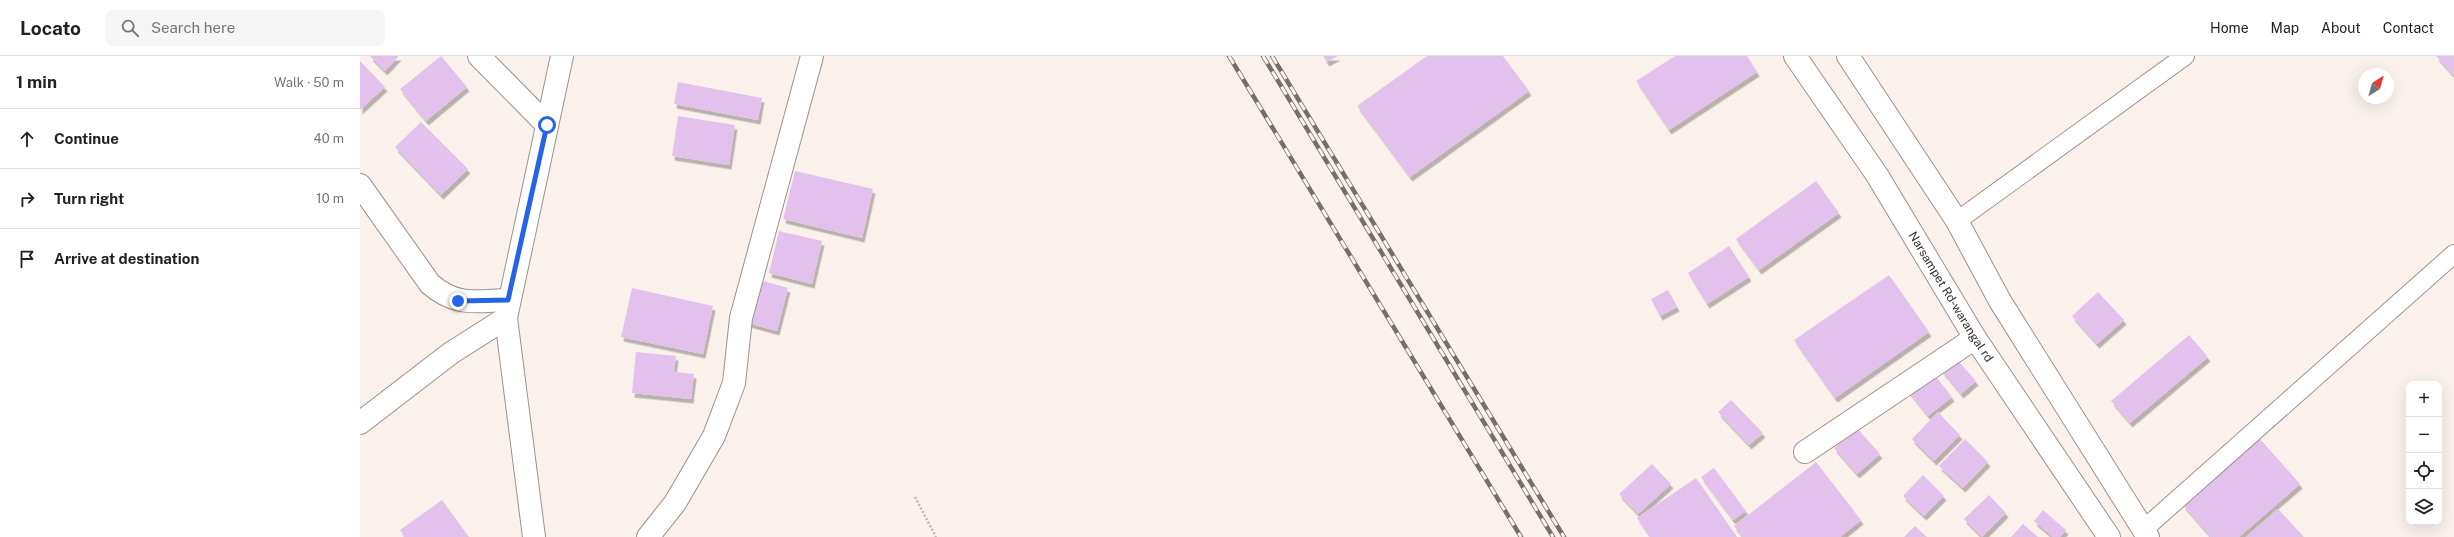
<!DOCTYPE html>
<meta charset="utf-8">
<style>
:root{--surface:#fff;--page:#f6f6f6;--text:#202124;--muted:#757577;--line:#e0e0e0}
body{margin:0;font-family:"Public Sans",sans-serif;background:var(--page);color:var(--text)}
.controls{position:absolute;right:12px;bottom:12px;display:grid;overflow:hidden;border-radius:8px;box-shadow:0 4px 16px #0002}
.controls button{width:36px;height:36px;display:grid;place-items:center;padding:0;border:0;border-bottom:1px solid var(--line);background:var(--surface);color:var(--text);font:20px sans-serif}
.compass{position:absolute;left:1998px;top:12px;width:36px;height:36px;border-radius:50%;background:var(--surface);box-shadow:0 4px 16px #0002;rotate:37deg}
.stop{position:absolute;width:12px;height:12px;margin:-9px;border:3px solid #2563eb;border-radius:50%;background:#fff}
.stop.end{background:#2563eb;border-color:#fff;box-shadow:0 1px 4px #0008}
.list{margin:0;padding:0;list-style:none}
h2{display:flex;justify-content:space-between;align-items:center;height:52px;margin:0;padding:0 16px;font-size:17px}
h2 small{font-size:13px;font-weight:400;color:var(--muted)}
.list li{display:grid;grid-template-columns:26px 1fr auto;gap:12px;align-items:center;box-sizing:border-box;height:60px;padding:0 16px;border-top:1px solid var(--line)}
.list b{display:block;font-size:15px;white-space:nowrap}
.list em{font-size:13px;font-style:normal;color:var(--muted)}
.icon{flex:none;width:22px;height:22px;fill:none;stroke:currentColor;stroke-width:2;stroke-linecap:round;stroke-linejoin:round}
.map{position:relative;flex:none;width:2094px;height:481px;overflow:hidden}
header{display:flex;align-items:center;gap:24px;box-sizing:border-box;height:56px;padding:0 20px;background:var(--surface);border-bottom:1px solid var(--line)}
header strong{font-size:19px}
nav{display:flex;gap:22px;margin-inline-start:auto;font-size:14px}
.search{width:280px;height:36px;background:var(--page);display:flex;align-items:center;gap:10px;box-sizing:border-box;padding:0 14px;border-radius:8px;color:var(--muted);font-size:15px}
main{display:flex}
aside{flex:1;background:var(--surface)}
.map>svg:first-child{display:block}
.building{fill:#e2c2ec;filter:url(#shadow)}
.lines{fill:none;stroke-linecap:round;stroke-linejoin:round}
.lane-casing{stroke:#9a928d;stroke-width:20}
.street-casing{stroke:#9a928d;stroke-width:24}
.secondary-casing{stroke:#9a928d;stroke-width:24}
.path{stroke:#beb6b2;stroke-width:2.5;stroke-dasharray:2 2;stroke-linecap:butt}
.lane{stroke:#fff;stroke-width:18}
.street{stroke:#fff;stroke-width:22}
.secondary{stroke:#fff;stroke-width:22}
.rail-casing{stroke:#756f6c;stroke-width:4.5}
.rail{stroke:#fbf1ec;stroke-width:3;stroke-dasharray:9;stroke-linecap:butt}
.route{stroke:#2563eb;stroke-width:5}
.labels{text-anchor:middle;stroke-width:3;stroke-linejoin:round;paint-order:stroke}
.street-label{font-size:12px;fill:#332f2d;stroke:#fbf1ec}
</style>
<header>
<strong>Locato</strong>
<div class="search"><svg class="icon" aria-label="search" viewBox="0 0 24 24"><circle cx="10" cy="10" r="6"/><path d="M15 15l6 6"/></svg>Search here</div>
<nav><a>Home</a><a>Map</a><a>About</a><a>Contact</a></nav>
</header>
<main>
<aside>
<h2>1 min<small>Walk · 50 m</small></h2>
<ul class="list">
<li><svg class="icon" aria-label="ahead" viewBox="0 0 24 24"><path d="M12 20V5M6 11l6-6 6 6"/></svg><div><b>Continue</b></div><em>40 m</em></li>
<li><svg class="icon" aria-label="right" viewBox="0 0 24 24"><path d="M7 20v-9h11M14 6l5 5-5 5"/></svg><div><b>Turn right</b></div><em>10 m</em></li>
<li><svg class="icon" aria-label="arrive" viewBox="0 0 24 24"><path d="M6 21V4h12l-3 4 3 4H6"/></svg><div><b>Arrive at destination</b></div></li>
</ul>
</aside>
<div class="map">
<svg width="2094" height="481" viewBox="0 0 2094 481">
<defs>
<filter id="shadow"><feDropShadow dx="2.5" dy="4.5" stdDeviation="0" flood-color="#0004"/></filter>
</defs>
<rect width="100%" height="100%" fill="#fbf1ec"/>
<g class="building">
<polygon points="10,0 39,0 25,15"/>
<polygon points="81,0 107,31 66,65 40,33"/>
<polygon points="963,0 978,0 967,6"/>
<polygon points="1067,0 1143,0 1169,35 1050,121 997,50"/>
<polygon points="1315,0 1387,0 1397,16 1309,74 1276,25"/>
<polygon points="2076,0 2094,0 2094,20"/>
<polygon points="0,5 25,31 0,54"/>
<polygon points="318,26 402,42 398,64 314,48"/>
<polygon points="318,60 375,69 369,109 312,100"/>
<polygon points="61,66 108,113 81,139 35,91"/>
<polygon points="435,115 513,133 502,182 423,163"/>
<polygon points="1456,125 1479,157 1399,214 1376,183"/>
<polygon points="419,175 462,185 452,228 409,217"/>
<polygon points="1369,190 1389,221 1347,248 1328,217"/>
<polygon points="1529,219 1569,276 1475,342 1434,284"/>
<polygon points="399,224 428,232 417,275 388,267"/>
<polygon points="272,232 353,250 343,298 261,281"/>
<polygon points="1308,234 1317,251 1300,260 1291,243"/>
<polygon points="1738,236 1764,264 1737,288 1712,260"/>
<polygon points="1829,279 1848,301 1770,367 1751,345"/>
<polygon points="276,296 316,300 314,316 334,318 331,343 272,337"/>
<polygon points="1593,299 1616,325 1601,338 1579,311"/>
<polygon points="1573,317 1592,341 1568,360 1548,335"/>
<polygon points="1371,344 1403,377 1389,389 1358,356"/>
<polygon points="1578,356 1600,379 1574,405 1552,383"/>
<polygon points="1497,372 1520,398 1497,418 1474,392"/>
<polygon points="1605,383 1628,406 1603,432 1579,410"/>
<polygon points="1900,383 1940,428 1879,481 1851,481 1823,449"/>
<polygon points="1456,406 1501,464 1480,481 1383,481 1374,470"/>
<polygon points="1292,408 1311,428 1278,458 1259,438"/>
<polygon points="1354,412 1386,455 1373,464 1341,421"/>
<polygon points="1563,419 1584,440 1564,460 1543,440"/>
<polygon points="1336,422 1377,481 1290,481 1277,462"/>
<polygon points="1629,439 1646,457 1622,481 1604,463"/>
<polygon points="82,444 109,481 45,481 40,474"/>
<polygon points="1918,453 1944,481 1886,481"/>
<polygon points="1683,454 1706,474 1700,481 1693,481 1674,465"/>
<polygon points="1663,468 1678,481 1651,481"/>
<polygon points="1555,470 1567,481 1544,481"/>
</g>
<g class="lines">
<defs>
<g id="lane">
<polyline points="1597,165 1825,0"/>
<polyline points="1783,474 2094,198"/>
</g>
<g id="street">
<polyline points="119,0 187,69"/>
<path d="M 0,129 L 70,228 C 97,251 115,245 148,244"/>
<polyline points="0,367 91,297 146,262"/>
<polyline points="1445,396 1615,282"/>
<polyline points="174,481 146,262 202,0"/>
<polyline points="288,481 315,447 354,380 374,327 381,262 452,0"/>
</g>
<g id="secondary">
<path id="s1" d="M 1435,0 L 1517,119 L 1615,282 L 1749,481"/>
<polyline points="1488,0 1597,165 1640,245 1788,481"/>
</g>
</defs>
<use href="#lane" class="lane-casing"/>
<use href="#street" class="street-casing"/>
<use href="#secondary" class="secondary-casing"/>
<polyline class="path" points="555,441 576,481"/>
<use href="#lane" class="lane"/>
<use href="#street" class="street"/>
<use href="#secondary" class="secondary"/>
<defs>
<g id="rail">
<polyline points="869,0 1161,481"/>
<polyline points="903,0 1193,481"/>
<polyline points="912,0 1204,481"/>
</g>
</defs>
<use href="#rail" class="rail-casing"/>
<use href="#rail" class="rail"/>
</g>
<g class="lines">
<polyline class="route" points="98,245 148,244 187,69"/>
</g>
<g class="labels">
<g class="street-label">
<text dy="4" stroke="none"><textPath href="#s1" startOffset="287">Narsampet Rd-warangal rd</textPath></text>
</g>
</g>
</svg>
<div class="controls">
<button>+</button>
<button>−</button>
<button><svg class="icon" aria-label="locate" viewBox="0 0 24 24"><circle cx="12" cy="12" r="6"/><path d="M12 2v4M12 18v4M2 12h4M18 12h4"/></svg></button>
<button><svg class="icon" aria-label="layers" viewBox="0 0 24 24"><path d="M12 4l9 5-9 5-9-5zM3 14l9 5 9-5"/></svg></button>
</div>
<svg class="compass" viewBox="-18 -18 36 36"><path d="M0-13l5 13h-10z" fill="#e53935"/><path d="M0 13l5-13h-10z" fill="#757577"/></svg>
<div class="stop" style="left:187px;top:69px"></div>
<div class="stop end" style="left:98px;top:245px"></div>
</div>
</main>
